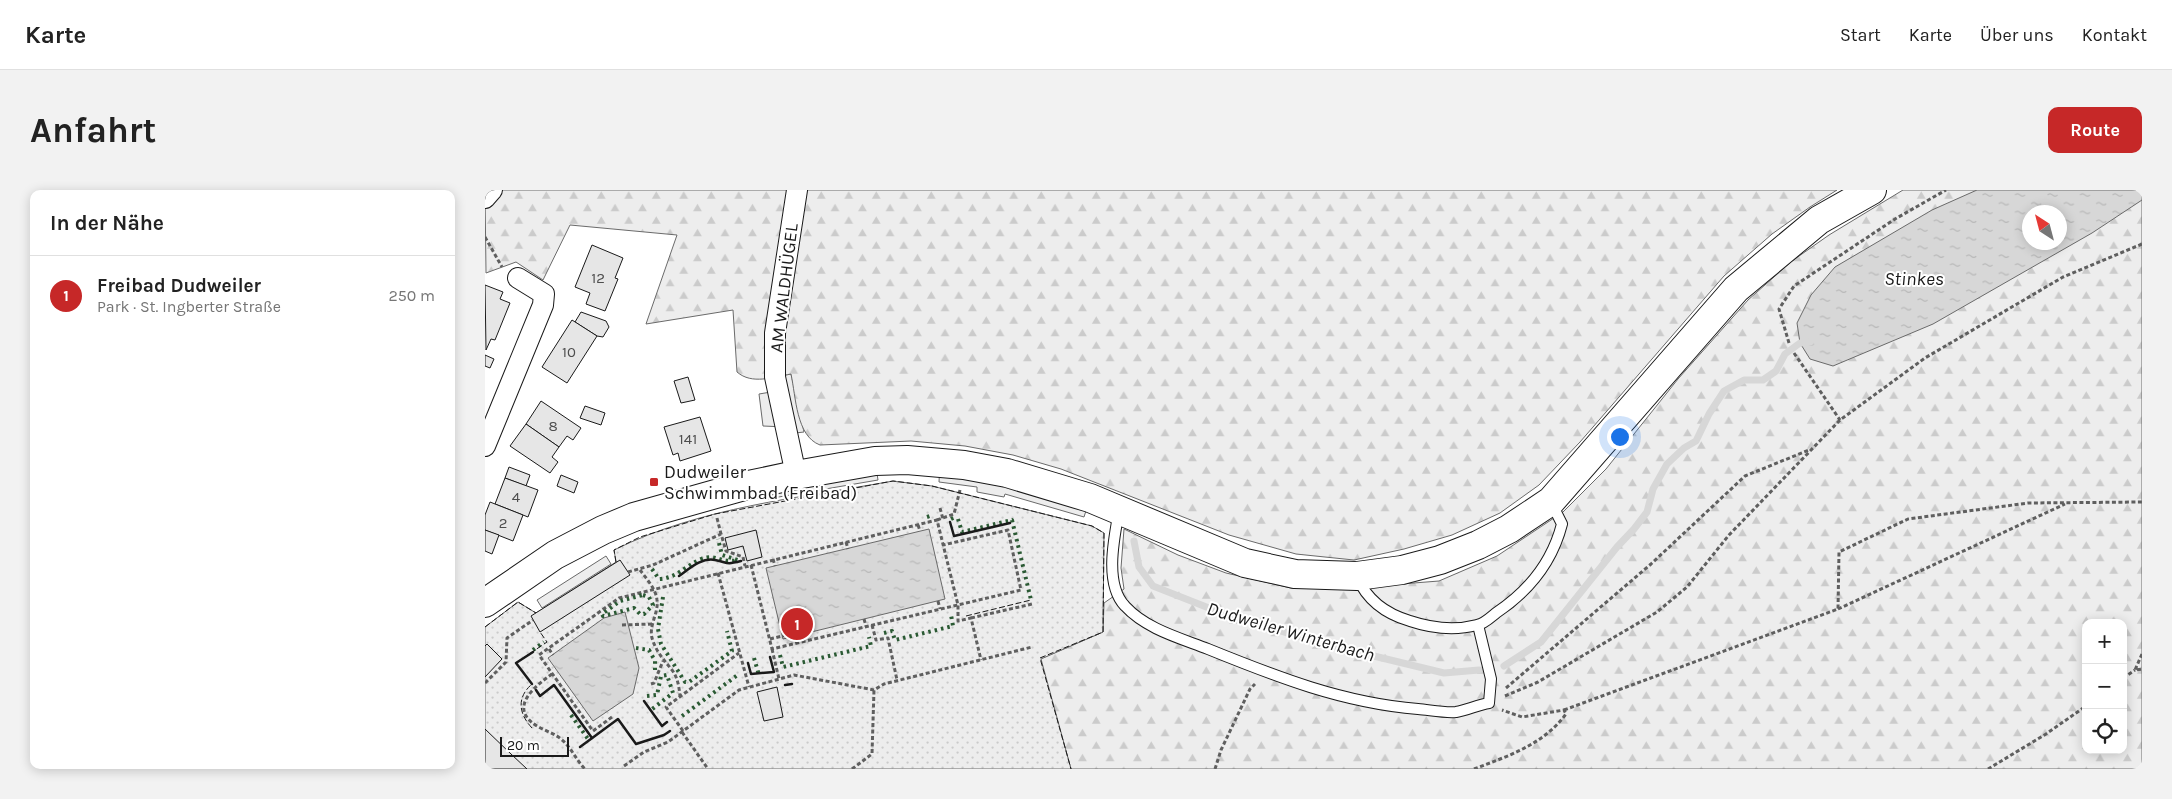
<!DOCTYPE html>
<html lang="de">
<meta charset="utf-8">
<style>
:root{--surface:#fff;--page:#f2f2f2;--text:#222;--muted:#767676;--line:#e0e0e0;--accent:#c62828}
body{margin:0;font-family:Karla,sans-serif;background:var(--page);color:var(--text)}
.controls{position:absolute;right:15px;bottom:15px;display:grid;overflow:hidden;border-radius:10px;box-shadow:0 2px 12px #0003}
.controls button{width:45px;height:45px;display:grid;place-items:center;padding:0;border:0;border-bottom:1px solid var(--line);background:var(--surface);color:var(--text);font:25px sans-serif}
.compass{position:absolute;left:1537px;top:15px;width:45px;height:45px;border-radius:50%;background:var(--surface);box-shadow:0 2px 12px #0003;rotate:324deg}
.scale{position:absolute;left:15px;bottom:12px;width:69px;box-sizing:border-box;padding-left:5px;border:2px solid #1a1a1a;border-top:0;font-size:14px;line-height:18px;white-space:nowrap;color:#1a1a1a;-webkit-text-stroke:4px #fff;paint-order:stroke}
.you{position:absolute;left:1134px;top:246px;width:18px;height:18px;margin:-12px;border:4px solid #fff;border-radius:50%;background:#1a73e8;box-shadow:0 0 0 8px #1a73e833}
.badge{display:grid;place-items:center;width:32px;height:32px;border-radius:50%;background:var(--accent);color:#fff;font-size:16px;font-weight:700}
.pin{position:absolute;translate:-50% -50%;border:2px solid #fff;box-shadow:0 1px 5px #0006}
.list{margin:0;padding:0;list-style:none}
h2{display:flex;justify-content:space-between;align-items:center;height:65px;margin:0;padding:0 20px;font-size:21px}
h2 small{font-size:16px;font-weight:400;color:var(--muted)}
.list li{display:grid;grid-template-columns:32px 1fr auto;gap:15px;align-items:center;box-sizing:border-box;height:80px;padding:0 20px;border-top:1px solid var(--line)}
.list b{display:block;font-size:19px;white-space:nowrap}
.list p{margin:0;font-size:16px;white-space:nowrap;color:var(--muted)}
.list em{font-size:16px;font-style:normal;color:var(--muted)}
.icon{flex:none;width:28px;height:28px;fill:none;stroke:currentColor;stroke-width:2;stroke-linecap:round;stroke-linejoin:round}
.map{position:relative;flex:none;width:1657px;height:579px;overflow:hidden;border-radius:10px}
header{display:flex;align-items:center;gap:30px;box-sizing:border-box;height:70px;padding:0 25px;background:var(--surface);border-bottom:1px solid var(--line)}
header strong{font-size:24px}
nav{display:flex;gap:28px;margin-inline-start:auto;font-size:18px}
.intro{display:flex;align-items:center;justify-content:space-between;box-sizing:border-box;height:120px;padding:0 30px}
h1{margin:0;font-size:35px}
.button{padding:12px 22px;border-radius:10px;background:var(--accent);color:#fff;font-size:18px;font-weight:700}
main{display:flex;gap:30px;padding:0 30px}
aside{flex:1;background:var(--surface);border-radius:10px;box-shadow:0 2px 12px #0003}
.map>svg:first-child{display:block}
.built{fill:#ededed;stroke:#6a6a6a}
.forest{fill:url(#forest-firs);stroke:#6a6a6a;fill-rule:evenodd}
.park{fill:url(#park-dots);stroke:#6a6a6a}
.water{fill:url(#water-ripples);stroke:#6a6a6a;fill-rule:evenodd}
.lines{fill:none;stroke-linecap:round;stroke-linejoin:round}
.stream{stroke:#d7d7d7;stroke-width:7}
.building{fill:#e6e6e6;stroke:#1a1a1a}
.lane-casing{stroke:#1a1a1a;stroke-width:12}
.street-casing{stroke:#1a1a1a;stroke-width:22}
.secondary-casing{stroke:#1a1a1a;stroke-width:30}
.path{stroke:#5f5f5f;stroke-width:3;stroke-dasharray:4 2.5;stroke-linecap:butt}
.lane{stroke:#fff;stroke-width:10}
.street{stroke:#fff;stroke-width:20}
.secondary{stroke:#fff;stroke-width:28}
.hedge{stroke:#2b5a34;stroke-width:4;stroke-dasharray:2.5 4;stroke-linecap:butt}
.fence{stroke:#1a1a1a;stroke-width:1;stroke-dasharray:6 2.5;stroke-linecap:butt}
.wall{stroke:#1a1a1a;stroke-width:2.5}
.poi-dot{fill:#c62828;stroke:#fff;stroke-width:2}
.labels{text-anchor:middle;stroke-width:4;stroke-linejoin:round;paint-order:stroke}
.number-label{font-size:15px;fill:#4d4d4d}
.street-label{font-size:18px;fill:#1a1a1a;stroke:#fff}
.poi-label{font-size:18px;fill:#1a1a1a;stroke:#fff;text-anchor:start}
.water-label{font-size:19px;font-style:italic;fill:#1a1a1a;stroke:#fff}
</style>
<header>
<strong>Karte</strong>
<nav><a>Start</a><a>Karte</a><a>Über uns</a><a>Kontakt</a></nav>
</header>
<div class="intro"><h1>Anfahrt</h1><a class="button">Route</a></div>
<main>
<aside>
<h2>In der Nähe<small></small></h2>
<ul class="list">
<li><span class="badge">1</span><div><b>Freibad Dudweiler</b><p>Park · St. Ingberter Straße</p></div><em>250 m</em></li>
</ul>
</aside>
<div class="map">
<svg width="1657" height="579" viewBox="0 0 1657 579">
<defs>
<pattern id="forest-firs" width="22" height="20" patternUnits="userSpaceOnUse" patternTransform="scale(1.25)"><rect width="22" height="20" fill="#ededed"/><path d="M5 1l3.5 6h-7zM16 11l3.5 6h-7z" fill="#cbcbcb"/></pattern>
<pattern id="park-dots" width="8" height="8" patternUnits="userSpaceOnUse" patternTransform="scale(1.25)"><rect width="8" height="8" fill="#ededed"/><path d="M2 2h.1M6 6h.1" fill="none" stroke="#cbcbcb" stroke-width="1.8" stroke-linecap="round"/></pattern>
<pattern id="water-ripples" width="26" height="14" patternUnits="userSpaceOnUse" patternTransform="scale(1.25)"><rect width="26" height="14" fill="#d7d7d7"/><path d="M2 4q2-2 4 0t4 0M15 11q2-2 4 0t4 0" fill="none" stroke="#b8b8b8"/></pattern>
</defs>
<rect width="100%" height="100%" fill="#fff"/>
<g class="built">
<polygon points="306,184 319,242 302,244 301,237 278,236 274,204 292,201 290,187"/>
<polygon points="390,271 393,290 282,309 279,292"/>
<polygon points="455,272 605,308 599,327 520,304 519,307 492,302 492,297 454,292"/>
<polygon points="121,366 126,374 57,418 52,410"/>
</g>
<g class="forest">
<path d="M 0,0 L 1352,0 L 1325,17 L 1287,44 L 1239,86 L 1095,252 L 1054,295 L 1015,323 L 967,345 L 919,359 L 869,370 L 811,364 L 744,345 L 576,279 L 528,265 L 480,256 L 426,251 L 335,255 C 311,246 311,207 306,184 C 288,187 267,195 252,182 L 248,120 L 161,134 L 192,45 L 85,35 L 58,90 L 31,72 L 1,83 Z"/>
<path d="M 1418,0 L 1657,0 L 1657,579 L 586,579 L 555,469 L 618,442 L 619,413 L 639,399 L 636,378 L 639,339 L 693,365 L 741,383 L 806,398 L 853,399 L 954,391 L 1012,366 L 1078,322 L 1121,279 L 1193,189 L 1263,110 L 1307,71 L 1344,45 ZM 1544,22 L 1574,22 L 1574,52 L 1544,52 ZM 1601,433 L 1638,433 L 1638,560 L 1601,560 Z"/>
</g>
<path class="park" d="M 408,291 L 447,296 L 607,336 L 619,343 L 618,442 L 556,469 L 586,579 L 2,579 L 0,577 L 0,437 L 33,412 L 51,423 L 131,372 L 129,360 C 216,317 314,308 408,291 Z"/>
<g class="water">
<path d="M 1492,0 L 1657,0 L 1657,10 L 1607,43 L 1448,134 L 1348,176 L 1325,169 L 1315,153 L 1312,133 L 1326,105 L 1350,77 L 1447,20 ZM 1544,22 L 1574,22 L 1574,52 L 1544,52 Z"/>
<polygon points="444,339 460,409 298,449 281,378"/>
<polygon points="140,422 154,478 148,504 108,531 63,468 119,428"/>
</g>
<g class="lines">
<g class="stream">
<polyline points="649,351 654,377 668,396 729,420 831,452 959,483 994,480"/>
<polyline points="1019,476 1056,452 1132,357 1149,339 1162,322 1168,299 1182,274 1199,258 1211,251 1224,224 1239,201 1259,190 1278,190 1291,181 1300,164 1315,153 1325,152"/>
</g>
</g>
<g class="building">
<polygon points="107,55 138,68 130,88 133,89 120,121 101,114 105,103 90,97"/>
<polygon points="0,95 18,102 15,109 25,113 10,150 6,149 1,160"/>
<polygon points="96,122 121,131 124,137 118,147 112,146 90,132"/>
<polygon points="87,130 112,146 82,193 57,177"/>
<polygon points="0,165 9,169 5,178 0,176"/>
<polygon points="203,187 210,210 196,213 189,191"/>
<polygon points="56,211 96,238 88,250 82,246 74,257 41,234"/>
<polygon points="100,216 120,223 116,235 95,228"/>
<polygon points="215,227 226,261 195,271 193,263 188,265 179,237"/>
<polygon points="41,234 74,257 67,267 73,272 65,283 25,256"/>
<polygon points="24,277 45,285 41,296 20,288"/>
<polygon points="76,285 93,292 89,303 72,296"/>
<polygon points="20,288 53,300 43,327 10,314"/>
<polygon points="5,312 38,325 28,351 0,340 0,325"/>
<polygon points="0,340 14,345 7,364 0,361"/>
<polygon points="271,340 277,367 262,371 258,356 243,360 240,348"/>
<polygon points="135,370 145,385 55,442 46,426"/>
<polygon points="2,454 17,469 0,487 0,456"/>
<polygon points="292,497 298,527 279,531 272,502"/>
<polygon points="0,539 26,564 42,579 2,579 0,577"/>
</g>
<g class="lines">
<defs>
<g id="lane">
<path d="M 634,321 C 629,348 619,394 640,416 C 661,439 695,448 723,459 C 792,487 858,513 933,519 C 945,520 959,523 971,522 C 982,520 993,515 1004,513 L 1006,489 L 993,435"/>
<path d="M 872,387 C 882,410 901,424 925,431 C 946,438 969,441 992,435 C 999,434 1006,427 1011,423 C 1044,401 1067,373 1077,334 L 1066,312"/>
</g>
<g id="street">
<polyline points="0,8 7,0"/>
<polyline points="0,256 58,115 59,104 33,88"/>
<polyline points="311,285 290,187 290,143 312,0"/>
</g>
<polyline id="secondary" points="0,413 70,365 118,340 149,327 259,296 311,285 390,271 422,270 479,275 522,283 605,308 760,373 810,384 872,386 917,380 955,370 993,355 1024,339 1066,311 1251,99 1334,30 1387,0"/>
</defs>
<use href="#lane" class="lane-casing"/>
<use href="#street" class="street-casing"/>
<use href="#secondary" class="secondary-casing"/>
<g class="path">
<polyline points="0,47 17,77"/>
<polyline points="1304,153 1294,119 1309,96 1410,29 1461,0"/>
<polyline points="1309,163 1355,230"/>
<polyline points="455,318 458,329"/>
<polyline points="232,328 236,344"/>
<polyline points="452,330 469,324 475,300"/>
<polyline points="433,335 435,341"/>
<polyline points="361,352 363,359"/>
<polyline points="288,369 290,376"/>
<polyline points="266,375 287,459 536,400 523,340 458,355"/>
<path d="M 155,380 C 161,388 171,399 172,410 C 174,424 162,437 168,451 C 172,463 180,471 187,480 C 193,488 194,497 195,506"/>
<polyline points="143,382 168,375 236,344 241,361 258,367 260,376"/>
<polyline points="233,383 264,497"/>
<polyline points="453,411 455,419"/>
<polyline points="1353,419 1580,314"/>
<polyline points="486,428 547,414"/>
<polyline points="379,429 381,436"/>
<polyline points="137,435 167,434"/>
<polyline points="387,435 391,450 403,448 412,490"/>
<polyline points="285,449 305,444"/>
<polyline points="64,459 68,465"/>
<polyline points="287,459 294,489"/>
<polyline points="1657,464 1650,480 1657,479"/>
<path d="M 67,484 C 50,496 22,518 52,536 C 60,541 69,543 76,549 C 86,557 91,570 100,579"/>
<polyline points="1638,488 1650,480"/>
<polyline points="0,493 21,472 22,448 48,430"/>
<polyline points="166,494 169,493 178,471"/>
<polyline points="1021,498 1166,374 1260,286 1324,260"/>
<polyline points="1020,506 1053,492 1172,422 1202,397 1244,345 1355,230 1440,168 1578,87 1657,54"/>
<polyline points="1079,520 1353,419 1354,362 1423,329 1543,313 1657,312"/>
<polyline points="127,527 108,541 54,465 134,408 452,330 473,415 473,431 486,428 496,470"/>
<polyline points="198,541 181,517 254,463"/>
<polyline points="197,542 223,579"/>
<polyline points="139,576 159,562 183,552 254,500 309,485 389,500 399,494 547,457"/>
<polyline points="367,579 387,564 389,500"/>
<polyline points="730,579 736,560 765,499 770,494"/>
<path d="M 989,579 C 1023,566 1058,555 1081,524 L 1079,520 L 1037,527 L 1017,520"/>
<polyline points="1503,579 1561,544 1601,516"/>
</g>
<use href="#lane" class="lane"/>
<use href="#street" class="street"/>
<use href="#secondary" class="secondary"/>
<g class="hedge">
<polyline points="442,327 445,326"/>
<polyline points="466,329 470,327"/>
<polyline points="473,329 477,342 527,330 546,410"/>
<path d="M 167,379 L 174,389 C 192,388 200,376 216,369 C 232,363 235,374 253,370 L 237,365 L 233,349"/>
<polygon points="158,405 164,407 168,415 159,424 155,424 149,418 118,426 117,424 135,411"/>
<polyline points="178,407 173,439 176,454 200,492 204,492 247,461 242,441"/>
<polyline points="399,443 407,441 410,450 468,436 466,425"/>
<polyline points="151,458 164,460 170,471 170,480"/>
<polyline points="48,460 59,452"/>
<polyline points="295,465 298,477 386,456 384,447"/>
<polyline points="269,468 274,485"/>
<polyline points="162,506 172,505 176,486 182,485 188,503 166,520"/>
<polyline points="86,525 103,549"/>
<polyline points="197,526 254,484"/>
</g>
<g class="fence">
<polyline points="131,372 129,360 155,347 230,324 408,291 447,296 607,336 619,343 618,442 555,468 586,579"/>
<polyline points="481,426 546,410"/>
<polyline points="0,437 33,412 51,423"/>
<polyline points="51,500 55,506 69,495 107,548 133,529"/>
<path d="M 47,538 C 34,524 31,508 47,494 L 31,473 L 62,452 L 55,442"/>
</g>
<g class="wall">
<polyline points="465,332 469,346 525,333"/>
<path d="M 194,386 C 204,379 217,367 230,370 C 245,373 239,375 256,371"/>
<polyline points="263,473 266,484 289,482 285,467"/>
<polyline points="47,494 31,473 48,462"/>
<polyline points="300,495 307,494"/>
<polyline points="51,500 55,506 69,495 107,548"/>
<polyline points="159,511 177,536 182,532"/>
<polyline points="95,557 133,529 151,554 179,545 185,541"/>
</g>
</g>
<rect class="poi-dot" x="164" y="287" width="10" height="10" rx="2.5"/>
<g class="labels">
<g class="number-label">
<text x="113" y="93">12</text>
<text x="84" y="167">10</text>
<text x="68" y="241">8</text>
<text x="203" y="254">141</text>
<text x="31" y="312">4</text>
<text x="18" y="338">2</text>
</g>
<g class="street-label">
<text transform="translate(299 98) rotate(-83)" y="6">AM WALDHÜGEL</text>
</g>
<g class="poi-label">
<text x="179" y="288">Dudweiler<tspan x="179" dy="21">Schwimmbad (Freibad)</tspan></text>
</g>
<g class="water-label">
<text x="1429" y="95">Stinkes</text>
<text transform="translate(806 441) rotate(16)" y="7">Dudweiler Winterbach</text>
</g>
</g>
</svg>
<div class="controls">
<button>+</button>
<button>−</button>
<button><svg class="icon" aria-label="locate" viewBox="0 0 24 24"><circle cx="12" cy="12" r="6"/><path d="M12 2v4M12 18v4M2 12h4M18 12h4"/></svg></button>
</div>
<svg class="compass" viewBox="-18 -18 36 36"><path d="M0-13l5 13h-10z" fill="#e53935"/><path d="M0 13l5-13h-10z" fill="#767676"/></svg>
<div class="scale">20 m</div>
<div class="you"></div>
<div class="pin badge" style="left:312px;top:434px">1</div>
</div>
</main>
